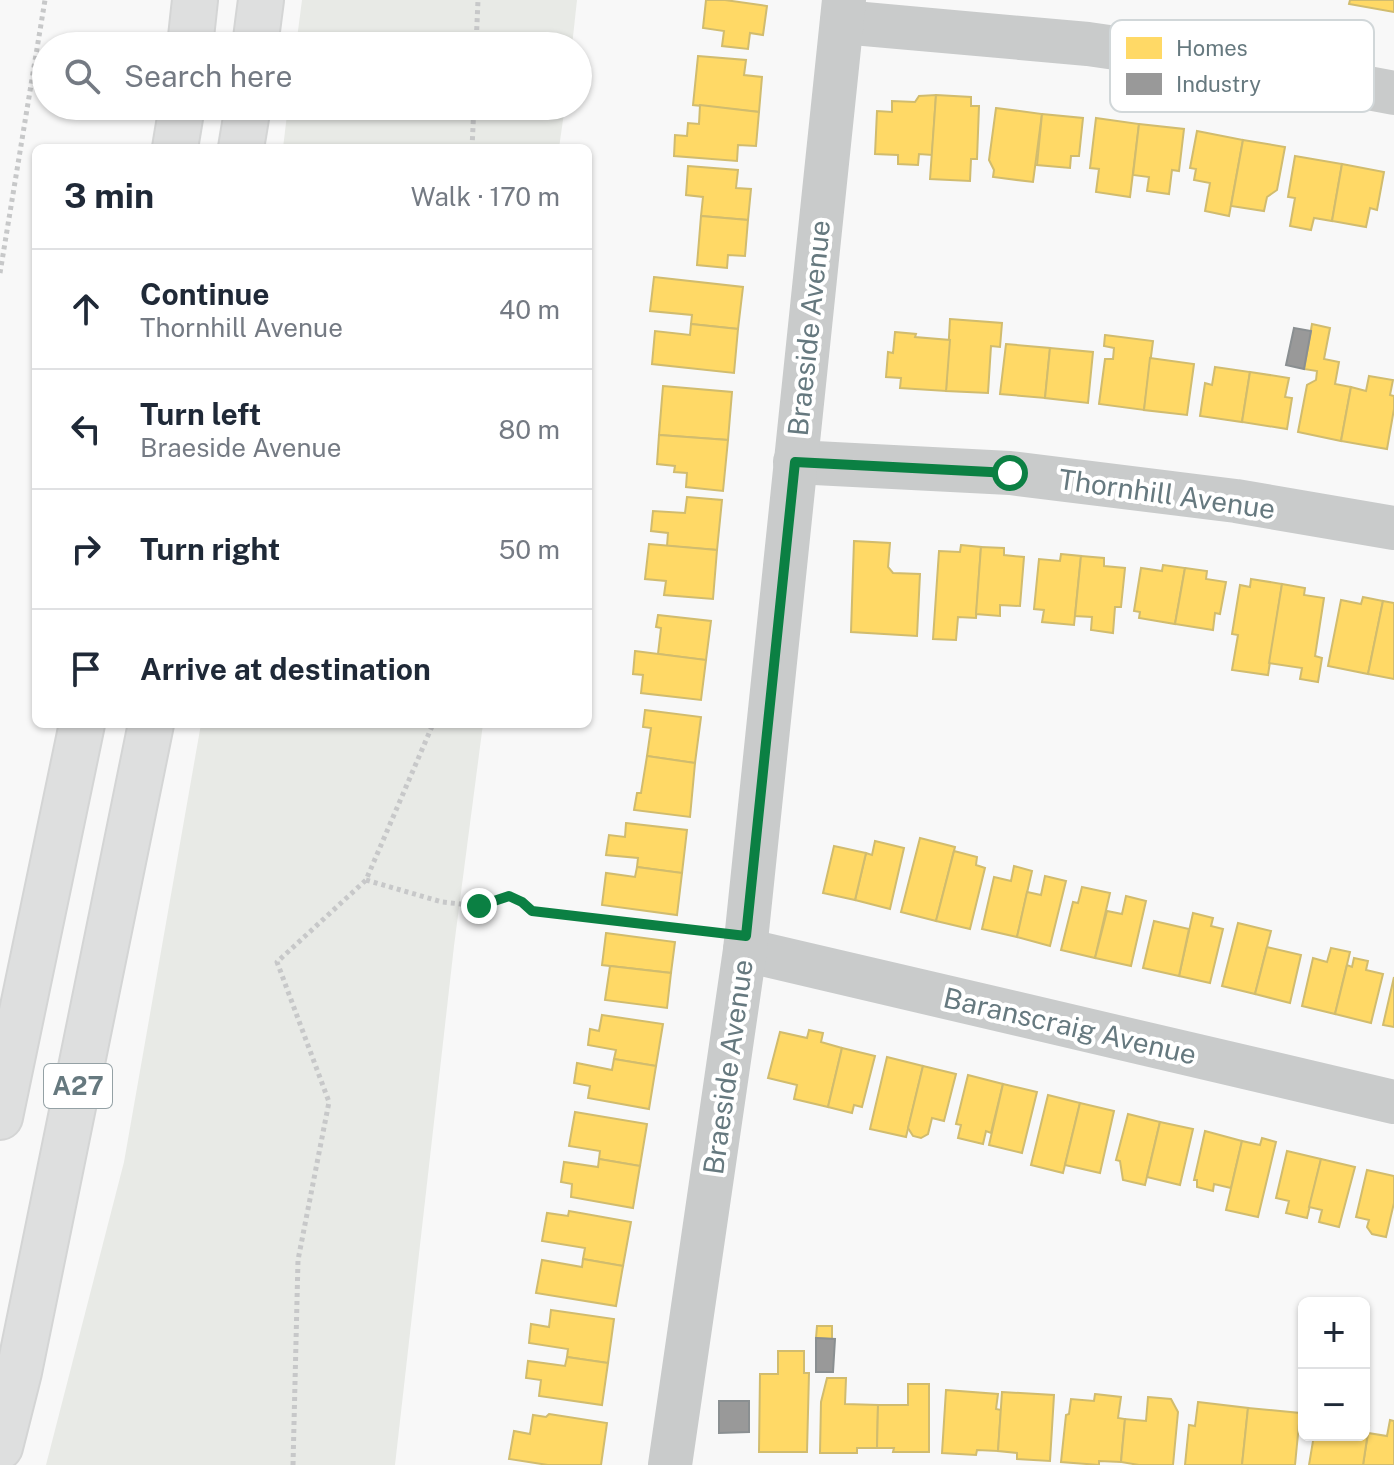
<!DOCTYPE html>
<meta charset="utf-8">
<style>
:root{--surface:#fff;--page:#f6f6f7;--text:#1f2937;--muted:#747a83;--line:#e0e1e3}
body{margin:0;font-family:"Public Sans",sans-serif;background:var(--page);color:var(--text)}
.controls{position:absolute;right:24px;bottom:24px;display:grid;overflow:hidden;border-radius:12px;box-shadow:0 2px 6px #0004}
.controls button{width:72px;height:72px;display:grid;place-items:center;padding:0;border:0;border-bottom:2px solid var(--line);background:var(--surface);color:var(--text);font:40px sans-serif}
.stop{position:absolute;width:24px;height:24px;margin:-18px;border:6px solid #0b8043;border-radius:50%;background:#fff}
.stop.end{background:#0b8043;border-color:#fff;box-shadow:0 2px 8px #0008}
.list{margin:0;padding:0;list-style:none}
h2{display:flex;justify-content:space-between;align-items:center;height:104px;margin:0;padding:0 32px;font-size:34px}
h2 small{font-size:26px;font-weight:400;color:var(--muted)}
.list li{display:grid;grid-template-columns:52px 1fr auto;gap:24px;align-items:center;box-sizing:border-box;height:120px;padding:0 32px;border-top:2px solid var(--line)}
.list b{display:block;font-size:30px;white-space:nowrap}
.list p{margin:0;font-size:26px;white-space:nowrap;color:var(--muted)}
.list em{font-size:26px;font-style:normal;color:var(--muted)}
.icon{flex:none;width:44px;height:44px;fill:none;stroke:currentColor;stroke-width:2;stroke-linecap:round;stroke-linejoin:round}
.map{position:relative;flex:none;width:1394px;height:1465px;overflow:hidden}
.search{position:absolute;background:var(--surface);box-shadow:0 2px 6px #0004;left:32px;top:32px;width:560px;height:88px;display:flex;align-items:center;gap:20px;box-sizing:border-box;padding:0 28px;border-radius:44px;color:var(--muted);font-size:30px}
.panel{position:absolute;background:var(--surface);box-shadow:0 2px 6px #0004;left:32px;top:144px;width:560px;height:584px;border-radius:12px}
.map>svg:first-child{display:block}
.green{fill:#e8eae6}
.homes{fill:#ffd966;stroke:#d1bc6e;stroke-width:2}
.industry{fill:#999;stroke:#8a8f91;stroke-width:2}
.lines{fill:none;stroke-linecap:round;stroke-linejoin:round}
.highway-casing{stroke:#d4d5d5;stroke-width:48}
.path{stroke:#c7c8c9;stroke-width:5;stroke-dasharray:4 4;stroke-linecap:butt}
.minor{stroke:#c9cbcb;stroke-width:44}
.highway{stroke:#dedfdf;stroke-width:44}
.route{stroke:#0b8043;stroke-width:10}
.labels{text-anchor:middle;stroke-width:8;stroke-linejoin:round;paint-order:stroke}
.shield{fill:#fff;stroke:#94a1a5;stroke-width:2}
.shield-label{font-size:26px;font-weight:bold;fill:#66797f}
.street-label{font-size:28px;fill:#66797f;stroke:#fff}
.key{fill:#fff;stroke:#d1d7d9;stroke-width:2}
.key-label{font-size:22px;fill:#66797f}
</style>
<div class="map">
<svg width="1394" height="1465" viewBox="0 0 1394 1465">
<rect width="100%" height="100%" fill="#f8f8f8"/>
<g class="green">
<polygon points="302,0 577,0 572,46 296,46"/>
<polygon points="288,106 565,106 559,148 283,148"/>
<polygon points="201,724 483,724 454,946 395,1465 46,1465 124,1162"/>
</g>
<g class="homes">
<polygon points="706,0 725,0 767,6 763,35 750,33 748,49 722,46 724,31 703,28"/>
<polygon points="1350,0 1394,0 1394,12 1349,4"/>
<polygon points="698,56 746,60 744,75 762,77 759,112 693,105"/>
<polygon points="936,95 932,155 919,154 918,165 898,164 898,155 875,154 877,111 892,112 892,101 915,102 919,96"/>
<polygon points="936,95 971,97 971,106 979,106 977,159 971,159 970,181 930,179"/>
<polygon points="700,105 759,112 756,146 738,145 737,161 674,156 675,135 687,136 688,123 699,124"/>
<polygon points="996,108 1042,114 1033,182 993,177 994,170 989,160"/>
<polygon points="1042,114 1083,118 1079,156 1071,156 1070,168 1037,165"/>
<polygon points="1096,118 1139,124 1130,197 1096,192 1099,169 1090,168"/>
<polygon points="1139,124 1184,129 1179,171 1172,170 1169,194 1147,191 1149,177 1133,175"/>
<polygon points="1197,131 1243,140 1229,216 1205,211 1210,183 1194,180 1196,169 1190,168"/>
<polygon points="1243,140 1285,147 1277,190 1267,197 1264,211 1231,206"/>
<polygon points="1295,156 1342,164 1332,221 1314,218 1311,230 1290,226 1295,198 1288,197"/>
<polygon points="1342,164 1384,172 1377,210 1370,208 1366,227 1332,221"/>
<polygon points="688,166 738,170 736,188 751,189 748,220 701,216 703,197 686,195"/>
<polygon points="701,216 748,220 745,256 728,255 727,268 697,265"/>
<polygon points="654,277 743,287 738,329 691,324 692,315 650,311"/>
<polygon points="950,319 1002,323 1000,347 991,346 988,393 946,391"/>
<polygon points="691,324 738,329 734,373 652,364 655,331 690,335"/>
<polygon points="1312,324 1330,328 1324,359 1339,362 1335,384 1351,387 1341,441 1298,432 1307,385 1316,380 1317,371 1304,369"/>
<polygon points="895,332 916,334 915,337 950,340 946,391 900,388 901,378 886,377 888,352 893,353"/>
<polygon points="1105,335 1153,341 1144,410 1099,404 1105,359 1113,359 1114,348 1104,346"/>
<polygon points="1006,344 1050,348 1045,398 1000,394"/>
<polygon points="1050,348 1093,352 1088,403 1045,398"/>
<polygon points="1150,358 1194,364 1187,415 1144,410"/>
<polygon points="1215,367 1250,372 1242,422 1200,416 1205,383 1212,385"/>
<polygon points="1250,372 1289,378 1285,397 1292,398 1287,429 1242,422"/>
<polygon points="1369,376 1393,380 1390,395 1394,396 1394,409 1387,449 1341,441 1351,387 1366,391"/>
<polygon points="663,386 732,392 728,440 659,435"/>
<polygon points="659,435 728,440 723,491 686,487 687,473 674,472 675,466 657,464"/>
<polygon points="687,497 722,500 717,550 667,546 668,533 651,531 653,511 685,513"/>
<polygon points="854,541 890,543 888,567 893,573 920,574 917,636 851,632"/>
<polygon points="649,544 717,550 713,599 664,595 666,581 645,579"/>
<polygon points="961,545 981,547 976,618 958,617 956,640 933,639 939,551 960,552"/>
<polygon points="981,547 1004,548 1004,555 1024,557 1020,606 1000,605 1000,616 976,614"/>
<polygon points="1061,554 1081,556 1074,625 1042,622 1044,610 1034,609 1039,559 1060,561"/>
<polygon points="1081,556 1104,558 1104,566 1125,568 1121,607 1115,607 1113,633 1091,630 1092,617 1075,616"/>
<polygon points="1163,565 1185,568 1175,624 1139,618 1140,612 1134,611 1141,568 1162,571"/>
<polygon points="1185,568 1207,571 1206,579 1226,582 1220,614 1215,613 1213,630 1175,624"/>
<polygon points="1251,579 1282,584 1268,675 1232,670 1238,635 1232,634 1240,585 1250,587"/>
<polygon points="1282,584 1305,588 1304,595 1324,598 1315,656 1322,658 1318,682 1300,679 1302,668 1269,663"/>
<polygon points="1363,597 1383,601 1368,674 1328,666 1341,600 1361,604"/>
<polygon points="1383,601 1394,603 1394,679 1368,674"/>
<polygon points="658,615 711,621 706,660 658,654 661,628 656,627"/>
<polygon points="635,651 706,660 701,700 641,693 643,675 633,674"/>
<polygon points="645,710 701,717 695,763 647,756 651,728 643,727"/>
<polygon points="647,756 695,763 690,817 634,810 637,793 641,793"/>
<polygon points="626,823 687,830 682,873 637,867 638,858 606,855 609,835 625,837"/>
<polygon points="920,838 955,847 936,921 901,912"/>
<polygon points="875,841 904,848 890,909 855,900 866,853 872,855"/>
<polygon points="834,846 866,853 855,900 823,893"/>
<polygon points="954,851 977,857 976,865 985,868 970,929 936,921"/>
<polygon points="1014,866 1032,871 1017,937 982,929 994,877 1011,881"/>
<polygon points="637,867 682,873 677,915 602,905 606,873 635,877"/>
<polygon points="1045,876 1066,881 1050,946 1017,937 1027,892 1041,895"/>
<polygon points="1082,887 1110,893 1095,958 1061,950 1073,902 1078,903"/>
<polygon points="1126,896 1146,901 1131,966 1095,958 1107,911 1122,914"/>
<polygon points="1193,913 1213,918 1211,926 1223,929 1210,983 1179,976"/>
<polygon points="1154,921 1189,929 1179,976 1143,968"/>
<polygon points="1238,923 1271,931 1255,994 1222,986"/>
<polygon points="606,933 675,942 671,973 602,965"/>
<polygon points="1267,947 1301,955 1290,1003 1255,994"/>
<polygon points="1331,948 1350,952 1335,1014 1302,1006 1313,958 1327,962"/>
<polygon points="1354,958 1368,961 1366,970 1383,974 1371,1023 1335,1014 1347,965 1352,967"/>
<polygon points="610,966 671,973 667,1008 605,1000"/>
<polygon points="1394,977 1394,1027 1383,1025"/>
<polygon points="602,1015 663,1024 656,1066 614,1059 616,1050 588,1045 590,1029 599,1031"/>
<polygon points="809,1030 823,1033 821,1042 842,1048 828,1107 794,1099 797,1085 768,1078 780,1032 807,1038"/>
<polygon points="842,1048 875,1056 862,1107 854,1105 852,1113 828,1107"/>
<polygon points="887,1057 923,1066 906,1137 870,1129"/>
<polygon points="614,1059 656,1066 649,1109 588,1098 590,1086 574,1083 577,1063 612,1070"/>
<polygon points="923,1066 956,1074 944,1121 932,1118 928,1134 921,1138 913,1136 908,1128"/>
<polygon points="968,1075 1003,1084 991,1133 986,1131 983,1144 958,1138 961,1125 956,1124"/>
<polygon points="1003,1084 1037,1092 1022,1153 989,1145"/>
<polygon points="1048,1095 1080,1103 1063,1173 1031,1165"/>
<polygon points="1080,1103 1114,1111 1100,1173 1065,1165"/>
<polygon points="575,1112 647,1124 640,1166 599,1159 600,1151 569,1146"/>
<polygon points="1128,1114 1160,1122 1145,1185 1123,1180 1120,1161 1116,1160"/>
<polygon points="1160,1122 1193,1129 1180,1185 1147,1177"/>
<polygon points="1205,1131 1242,1141 1231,1188 1214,1184 1213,1191 1197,1187 1197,1180 1194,1180"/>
<polygon points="1262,1138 1276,1142 1258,1217 1226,1210 1242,1141 1260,1145"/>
<polygon points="1287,1151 1321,1159 1307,1218 1286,1213 1289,1201 1276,1198"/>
<polygon points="599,1159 640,1166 633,1208 571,1197 572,1184 561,1182 564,1162 598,1167"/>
<polygon points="1321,1159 1355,1167 1339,1227 1319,1222 1322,1210 1309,1207"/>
<polygon points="1367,1170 1394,1176 1394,1203 1386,1237 1372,1234 1367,1227 1369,1220 1356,1217"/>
<polygon points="569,1211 631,1222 623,1266 583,1259 585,1248 542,1241 547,1213 568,1216"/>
<polygon points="583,1259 623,1266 616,1306 536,1293 542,1260 582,1267"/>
<polygon points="551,1310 614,1319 608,1363 567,1357 568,1349 529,1343 531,1324 549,1327"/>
<polygon points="817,1326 832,1326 832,1339 816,1338"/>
<polygon points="778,1351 804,1351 804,1373 809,1373 807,1452 759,1452 760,1374 778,1374"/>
<polygon points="567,1357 608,1363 602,1405 539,1396 541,1380 526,1378 528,1361 565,1366"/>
<polygon points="827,1378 846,1378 845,1404 878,1405 877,1448 857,1448 857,1453 820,1453 821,1402"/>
<polygon points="908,1384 929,1384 929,1452 893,1452 894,1448 877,1448 878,1405 908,1405"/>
<polygon points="946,1390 998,1394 996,1409 1001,1410 998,1451 977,1450 976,1455 942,1453"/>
<polygon points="1002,1392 1054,1395 1050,1461 1017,1459 1017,1453 998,1451"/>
<polygon points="1095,1394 1121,1397 1118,1418 1125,1419 1121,1462 1099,1461 1099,1465 1061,1462 1066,1415 1069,1414 1071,1399 1094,1401"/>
<polygon points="1148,1397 1171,1399 1178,1412 1173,1465 1139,1465 1121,1462 1125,1419 1146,1421"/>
<polygon points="1198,1402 1248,1408 1242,1465 1185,1465 1189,1425 1195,1426"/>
<polygon points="1248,1408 1300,1413 1295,1465 1242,1465"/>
<polygon points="549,1414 607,1423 601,1465 548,1465 509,1459 514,1431 530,1434 533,1415 546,1417"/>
<polygon points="1390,1420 1394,1421 1394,1465 1363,1465 1368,1433 1387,1436"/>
<polygon points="1364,1426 1369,1426 1363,1465 1309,1465 1314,1435 1364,1435"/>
</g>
<g class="industry">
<polygon points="1294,328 1311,331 1304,369 1286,365"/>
<polygon points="816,1338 835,1339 833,1372 816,1372"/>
<polygon points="719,1401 749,1401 749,1432 719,1433"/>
</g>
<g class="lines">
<defs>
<g id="highway">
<polyline points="190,46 195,0"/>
<polyline points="255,46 261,0"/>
<polyline points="175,148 182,106"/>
<polyline points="241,148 248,106"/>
<polyline points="0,1117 82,724"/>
<polyline points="0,1447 19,1372 151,724"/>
</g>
</defs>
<use href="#highway" class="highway-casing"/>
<g class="path">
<polyline points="476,46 478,0"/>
<polyline points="472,148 474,106"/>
<polyline points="0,273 45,0"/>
<polyline points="366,880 442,902 479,906 509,896 522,902 532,911 705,932"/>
<polyline points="293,1465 298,1260 329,1102 277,962 366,880 433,724"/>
</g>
<g class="minor">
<polyline points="842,22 1088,44 1282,72 1394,93"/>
<polyline points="795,462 1010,473 1236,501 1394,528"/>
<polyline points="745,950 1394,1102"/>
<polyline points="670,1465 745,950 844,0"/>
</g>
<use href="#highway" class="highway"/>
</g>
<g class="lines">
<polyline class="route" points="479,906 509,896 522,902 532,911 746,936 795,462 1010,473"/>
</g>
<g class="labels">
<rect class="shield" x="44" y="1064" width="68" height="44" rx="6"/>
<g class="shield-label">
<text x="78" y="1095">A27</text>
</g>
<g class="street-label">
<text transform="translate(809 328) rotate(-84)" y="10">Braeside Avenue</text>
<text transform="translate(1167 494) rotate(8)" y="10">Thornhill Avenue</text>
<text transform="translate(1070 1026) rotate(13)" y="10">Baranscraig Avenue</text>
<text transform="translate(728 1067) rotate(-82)" y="10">Braeside Avenue</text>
</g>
</g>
<rect x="1110" y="20" width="264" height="92" rx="12" class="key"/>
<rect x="1126" y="37" width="36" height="22" fill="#ffd966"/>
<rect x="1126" y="73" width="36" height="22" fill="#999"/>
<g class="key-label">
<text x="1176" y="56">Homes</text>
<text x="1176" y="92">Industry</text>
</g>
</svg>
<div class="controls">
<button>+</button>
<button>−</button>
</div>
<div class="stop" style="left:1010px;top:473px"></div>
<div class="stop end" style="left:479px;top:906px"></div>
<div class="search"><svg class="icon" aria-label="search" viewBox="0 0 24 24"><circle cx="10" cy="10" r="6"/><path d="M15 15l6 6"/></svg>Search here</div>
<section class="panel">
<h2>3 min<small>Walk · 170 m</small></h2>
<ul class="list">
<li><svg class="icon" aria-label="ahead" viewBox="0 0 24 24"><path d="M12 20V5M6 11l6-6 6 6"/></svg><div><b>Continue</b><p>Thornhill Avenue</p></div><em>40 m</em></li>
<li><svg class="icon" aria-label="left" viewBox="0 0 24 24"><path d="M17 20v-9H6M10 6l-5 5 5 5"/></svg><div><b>Turn left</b><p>Braeside Avenue</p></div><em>80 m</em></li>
<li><svg class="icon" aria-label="right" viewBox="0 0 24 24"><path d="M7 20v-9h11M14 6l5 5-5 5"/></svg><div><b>Turn right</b></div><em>50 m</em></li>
<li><svg class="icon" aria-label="arrive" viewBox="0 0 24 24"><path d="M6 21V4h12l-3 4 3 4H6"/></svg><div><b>Arrive at destination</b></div></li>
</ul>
</section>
</div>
